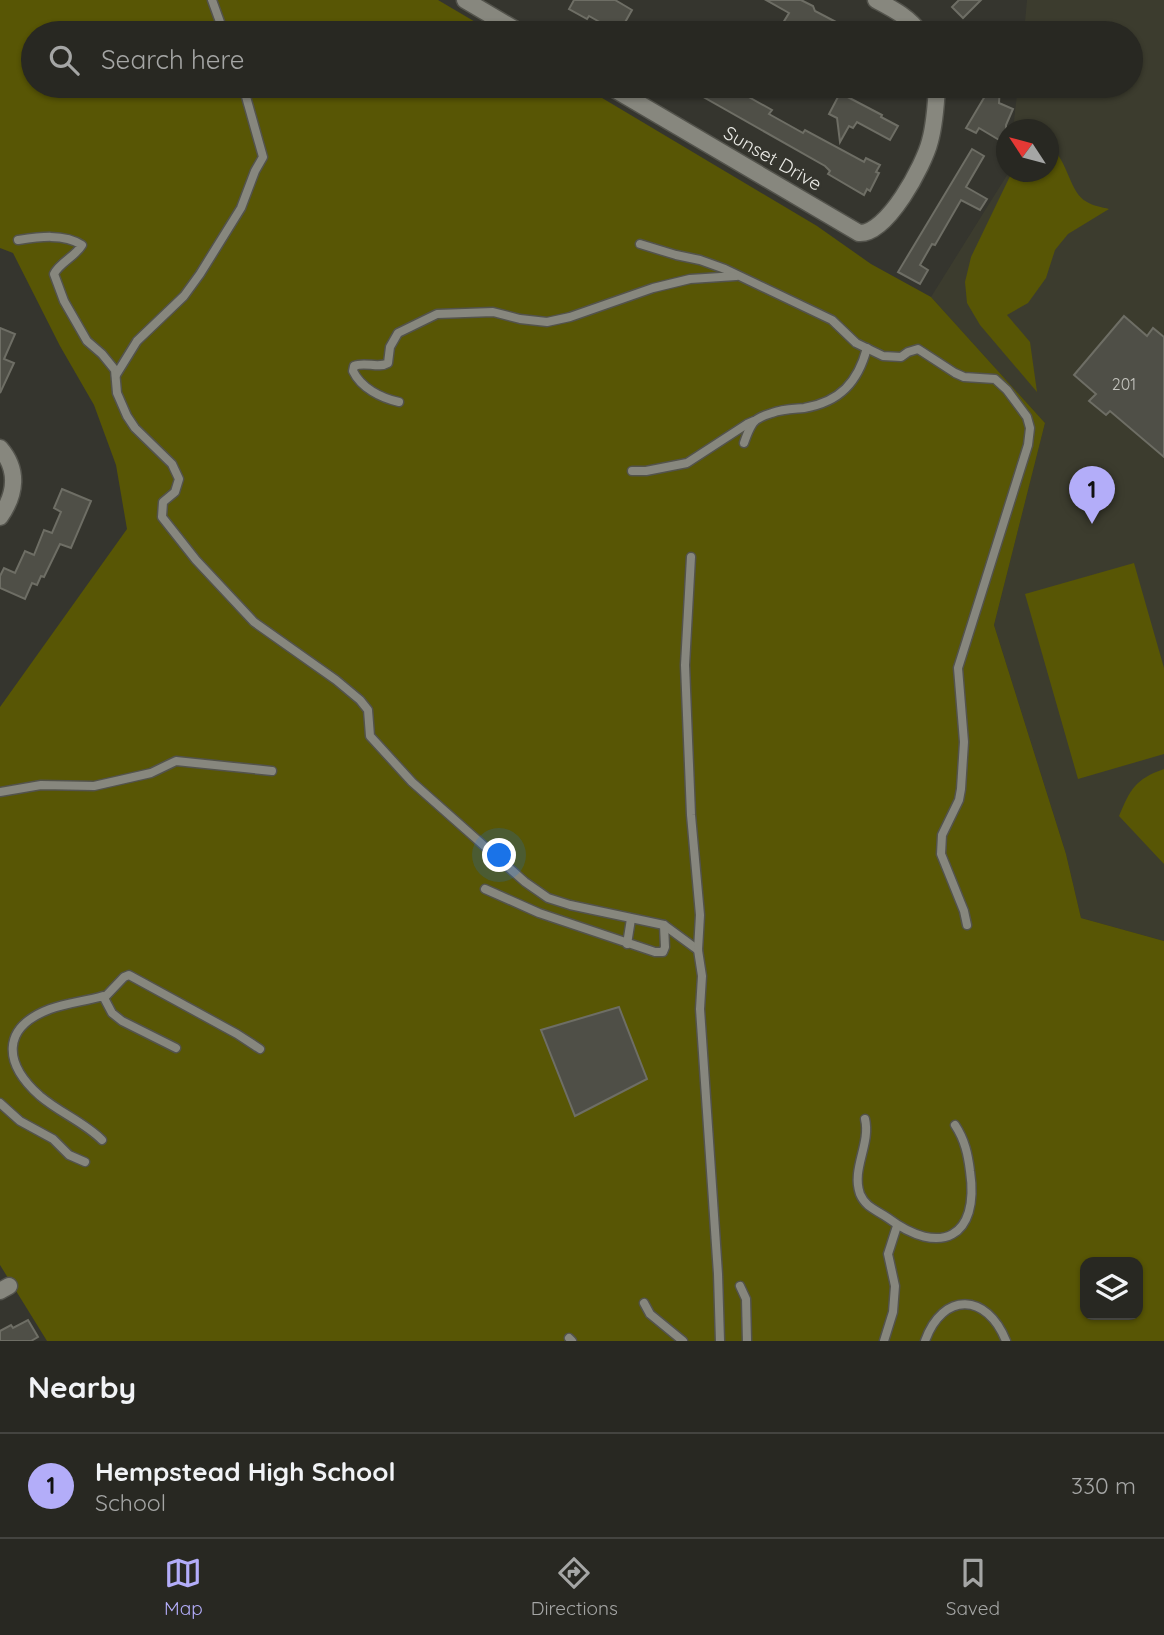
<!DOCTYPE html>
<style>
:root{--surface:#282822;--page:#34342f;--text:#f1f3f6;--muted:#a5a6a5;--line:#444440;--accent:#b3adf9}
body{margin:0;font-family:Quicksand,sans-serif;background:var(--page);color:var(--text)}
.controls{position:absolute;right:21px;bottom:21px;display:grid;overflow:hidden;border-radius:14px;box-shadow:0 2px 5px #0004}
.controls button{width:63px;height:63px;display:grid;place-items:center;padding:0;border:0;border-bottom:2px solid var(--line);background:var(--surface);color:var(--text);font:35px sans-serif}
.compass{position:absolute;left:996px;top:119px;width:63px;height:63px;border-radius:50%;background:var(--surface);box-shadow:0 2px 5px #0004;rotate:306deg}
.you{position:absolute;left:500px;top:856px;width:24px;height:24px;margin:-18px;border:5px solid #fff;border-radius:50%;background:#1a73e8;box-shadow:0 0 0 10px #1a73e833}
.badge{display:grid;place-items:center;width:46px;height:46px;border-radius:50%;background:var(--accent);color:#111;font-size:23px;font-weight:700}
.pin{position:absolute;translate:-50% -58px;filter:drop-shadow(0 2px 4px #0008)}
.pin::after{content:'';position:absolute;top:37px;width:24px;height:21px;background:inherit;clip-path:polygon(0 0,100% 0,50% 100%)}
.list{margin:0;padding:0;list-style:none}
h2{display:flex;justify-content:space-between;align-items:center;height:91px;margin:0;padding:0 28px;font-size:30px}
h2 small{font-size:23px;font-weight:400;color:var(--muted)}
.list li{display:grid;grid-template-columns:46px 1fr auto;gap:21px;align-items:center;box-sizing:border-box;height:105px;padding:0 28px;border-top:2px solid var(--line)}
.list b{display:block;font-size:26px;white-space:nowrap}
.list p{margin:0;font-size:23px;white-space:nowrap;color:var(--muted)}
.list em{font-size:23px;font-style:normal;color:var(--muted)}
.icon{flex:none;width:38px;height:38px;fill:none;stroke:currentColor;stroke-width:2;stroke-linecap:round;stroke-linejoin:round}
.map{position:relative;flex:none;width:1164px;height:1341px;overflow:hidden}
.search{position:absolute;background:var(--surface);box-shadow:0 2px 5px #0004;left:21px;right:21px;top:21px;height:77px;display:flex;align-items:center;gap:18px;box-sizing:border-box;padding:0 24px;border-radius:38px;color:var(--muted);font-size:26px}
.sheet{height:196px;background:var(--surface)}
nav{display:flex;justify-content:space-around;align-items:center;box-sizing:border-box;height:98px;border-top:2px solid var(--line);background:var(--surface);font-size:19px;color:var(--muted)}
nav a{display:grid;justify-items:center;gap:4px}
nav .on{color:var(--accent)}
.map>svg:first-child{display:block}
.built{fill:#3c3c2e}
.green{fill:#585605;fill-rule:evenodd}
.building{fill:#4f4f47;stroke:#6e6e65;stroke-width:2}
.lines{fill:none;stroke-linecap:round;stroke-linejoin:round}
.lane-casing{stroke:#53534c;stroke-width:11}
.street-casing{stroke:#53534c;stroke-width:19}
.lane{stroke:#87877e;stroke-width:8}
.street{stroke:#87877e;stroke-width:16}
.labels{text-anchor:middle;stroke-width:5;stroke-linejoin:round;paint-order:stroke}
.number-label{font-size:16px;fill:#c4c4be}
.street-label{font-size:19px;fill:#ebebe6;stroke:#35352e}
</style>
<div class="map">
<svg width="1164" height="1341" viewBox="0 0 1164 1341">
<rect width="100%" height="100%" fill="#35352e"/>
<polygon class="built" points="1027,0 1164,0 1164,941 1081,918 1066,854 994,625 1045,423 931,297 1009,172 1048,172 1048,130 1013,129 1018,86 1131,86 1131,33 1024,33"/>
<g class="green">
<path d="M 0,0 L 438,0 L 494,33 L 33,33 L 33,86 L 582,86 L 817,226 L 871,264 L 931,297 L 1045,423 L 994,625 L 1066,854 L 1081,918 L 1164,941 L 1164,1341 L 47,1341 L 0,1265 L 0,707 L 127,529 L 116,465 L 94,405 L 60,346 L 13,253 L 0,248 ZM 1085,1262 L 1138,1262 L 1138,1315 L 1085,1315 Z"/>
<path d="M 1049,145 C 1069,161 1069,193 1087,202 C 1093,206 1102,207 1109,209 L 1068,234 L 1055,250 L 1046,278 L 1028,303 L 1007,315 L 1030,342 L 1037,392 L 980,325 L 967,303 L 965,282 L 971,257 L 1012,172 L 1048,172 Z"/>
<polygon points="1134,563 1164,668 1164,754 1078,779 1025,594"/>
<path d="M 1164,769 L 1164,864 L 1119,816 C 1130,790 1135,779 1164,769 Z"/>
</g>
<g class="building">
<polygon points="574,0 615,0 632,10 619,33 589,16 587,19 569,9"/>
<polygon points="766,0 801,0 813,6 815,11 857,33 819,33 803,25 799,32 783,23 789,13"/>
<polygon points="959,0 981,0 963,18 952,7"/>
<polygon points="684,86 741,86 738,91 772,110 769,114 803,133 805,130 864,162 866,158 880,165 876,172 879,173 870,191 867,189 864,195 828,174 830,171 825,166"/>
<polygon points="991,86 1000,86 999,103 1013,109 1006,125 1006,144 979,128 976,133 966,128"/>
<polygon points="840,93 882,115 881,117 898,126 890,140 857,122 853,128 849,126 840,142 837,118 829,114"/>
<polygon points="972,149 984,156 966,187 987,199 980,210 961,200 935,245 932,244 920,265 928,270 920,284 898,272"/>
<polygon points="1124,316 1147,336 1153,328 1164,337 1164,457 1110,411 1106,415 1089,401 1096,394 1074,375"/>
<polygon points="0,328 15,334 4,359 14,363 0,393"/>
<polygon points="62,489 91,501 71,548 60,544 44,577 41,576 37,585 32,583 25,599 0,588 0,576 4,568 15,573 25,551 34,555 44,530 52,533 61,512 54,508"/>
<polygon points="619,1007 647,1079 575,1116 541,1030"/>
<polygon points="28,1320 38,1337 31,1341 0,1341 0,1331 11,1325 13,1328"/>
</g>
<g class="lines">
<defs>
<g id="lane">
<polyline points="212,0 224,33"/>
<path d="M 18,240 C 38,237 64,233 82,245 C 75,257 60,262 54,274 L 64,301 L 87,341 L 102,354 L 115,370 L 117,393 L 127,416 L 135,428 L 172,464 L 179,479 L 175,492 L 163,502 L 162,517 L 196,560 L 254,622 L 336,680 L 360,700 L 368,710 L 370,736 L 412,782 L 525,882 L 548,898 L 570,905 L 664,925 L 698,950"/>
<polyline points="640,244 676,255 700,260 725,269 832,320 856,343 883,356 901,357 908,352 918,349 955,373 964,377 995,379 1007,390 1027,417 1030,428 1028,445 958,668 964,742 961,789 959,800 942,835 941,854 964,911 967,925"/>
<polyline points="116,375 137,341 184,296 200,274 241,208 255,171 263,157 243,86"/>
<path d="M 399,402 C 381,398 361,388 353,371 L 354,366 C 365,361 378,369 388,363 L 390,347 L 398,333 L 437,314 L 493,312 L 520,319 L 547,322 L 570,317 L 653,288 L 690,279 L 736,276"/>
<path d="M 744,443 C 746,437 749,429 753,423 C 757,418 765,415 772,413 C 782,409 793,409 804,408 C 840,402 858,382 867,348"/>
<polyline points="632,471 646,471 687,463 747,424 754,421"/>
<polyline points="691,557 685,665 691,815 700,915 698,950 702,976 700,1009 718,1274 720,1341"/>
<polyline points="0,792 41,785 94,786 151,773 176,761 272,771"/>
<polyline points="485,889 539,913 655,952 663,952 665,947 664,925"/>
<polyline points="627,944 631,919"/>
<polyline points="105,997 124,977 129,975 237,1034 260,1049"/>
<polyline points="0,1103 20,1121 53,1139 69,1155 85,1162"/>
<path d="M 865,1119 C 871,1144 851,1169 860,1194 C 866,1208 877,1210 888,1218 C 940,1257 980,1238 970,1171 C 968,1155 965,1140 955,1125"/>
<path d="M 102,1140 C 84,1122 60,1113 40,1096 C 4,1064 0,1028 50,1009 C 67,1003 86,1001 103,996 L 112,1013 L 122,1021 L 176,1048"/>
<polyline points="740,1286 746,1299 747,1341"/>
<polyline points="644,1303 650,1314 683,1341"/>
<polyline points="569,1338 572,1341"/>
<polyline points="884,1341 893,1312 895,1286 888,1254 897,1226"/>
<path d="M 925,1341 C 943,1291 987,1293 1006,1341"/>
</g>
<g id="street">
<polyline points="465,0 521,33"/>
<path d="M 876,0 C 893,9 909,17 920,33"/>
<path d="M 609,86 L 859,233 C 887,235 924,165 930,141 C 935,123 936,104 937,86"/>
<path d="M 0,448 C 19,470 16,494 0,517"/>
<polyline points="0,1291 9,1286"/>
</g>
</defs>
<use href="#lane" class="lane-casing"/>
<use href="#street" class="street-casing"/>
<use href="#lane" class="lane"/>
<use href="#street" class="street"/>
</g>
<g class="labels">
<g class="number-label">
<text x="1124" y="390">201</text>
</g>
<g class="street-label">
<text transform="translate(773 158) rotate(30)" y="7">Sunset Drive</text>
</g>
</g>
</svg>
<div class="controls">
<button><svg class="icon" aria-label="layers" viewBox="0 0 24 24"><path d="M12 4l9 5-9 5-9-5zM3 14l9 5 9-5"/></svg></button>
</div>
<svg class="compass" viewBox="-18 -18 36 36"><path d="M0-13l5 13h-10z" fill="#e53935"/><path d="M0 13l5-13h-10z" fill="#a5a6a5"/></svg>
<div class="you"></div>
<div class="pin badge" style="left:1092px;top:524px">1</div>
<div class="search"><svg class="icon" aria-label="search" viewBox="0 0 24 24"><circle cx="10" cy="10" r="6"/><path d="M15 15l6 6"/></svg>Search here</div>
</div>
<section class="sheet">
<h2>Nearby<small></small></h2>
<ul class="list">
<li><span class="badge">1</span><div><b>Hempstead High School</b><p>School</p></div><em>330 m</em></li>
</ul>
</section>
<nav>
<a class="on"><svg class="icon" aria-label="map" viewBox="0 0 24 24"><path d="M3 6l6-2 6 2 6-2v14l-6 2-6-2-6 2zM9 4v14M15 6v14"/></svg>Map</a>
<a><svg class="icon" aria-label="directions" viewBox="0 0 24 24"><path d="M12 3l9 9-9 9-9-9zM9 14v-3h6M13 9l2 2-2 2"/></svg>Directions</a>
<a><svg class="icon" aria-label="saved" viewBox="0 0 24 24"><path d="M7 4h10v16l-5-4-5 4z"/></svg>Saved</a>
</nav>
